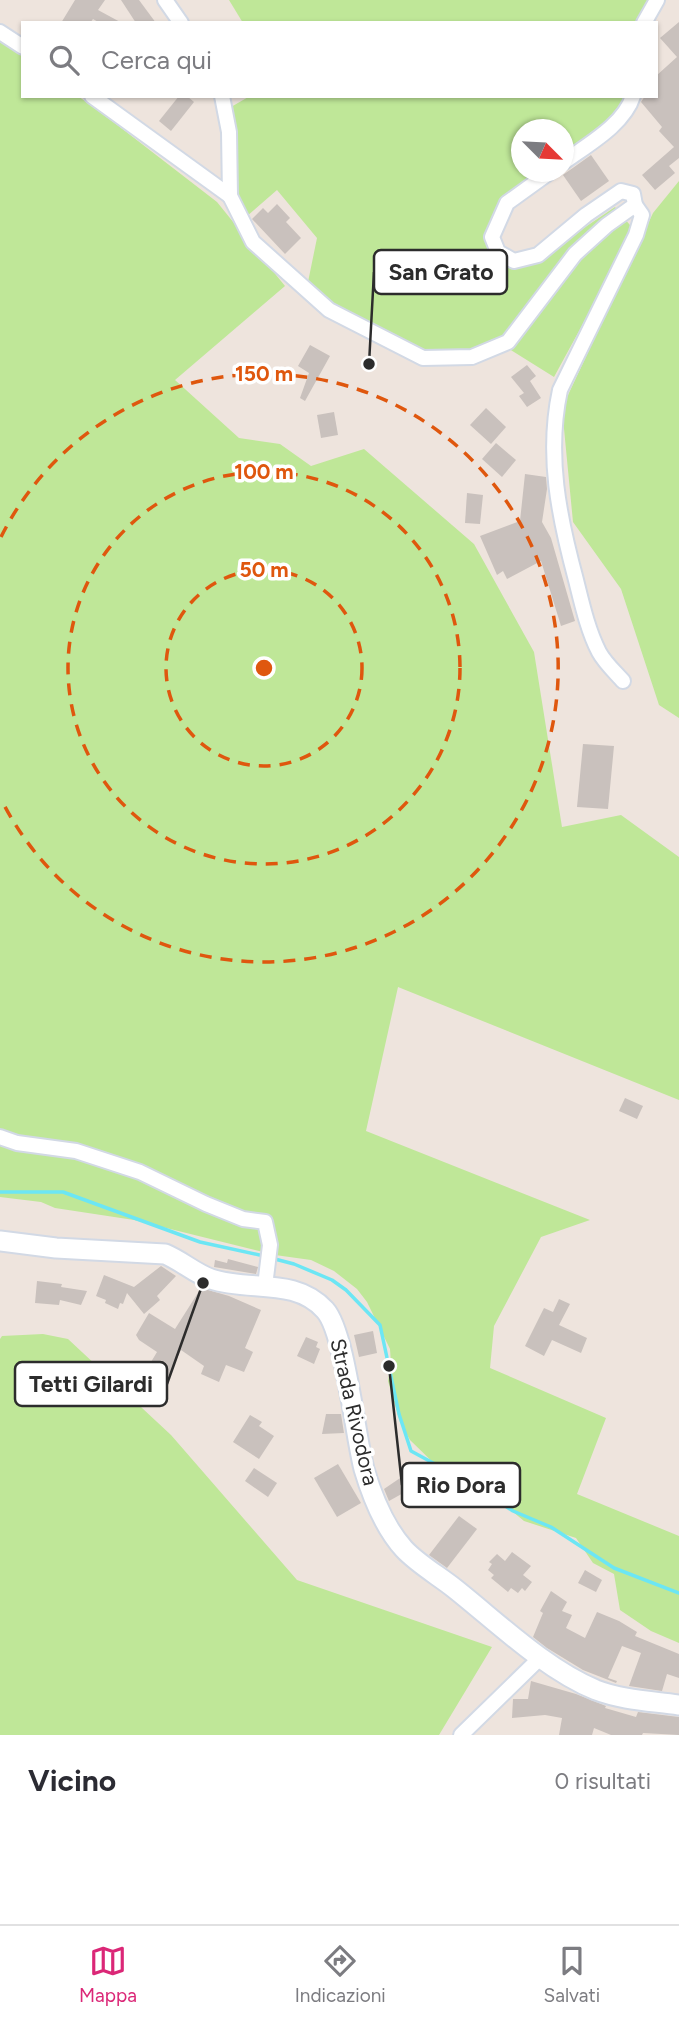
<!DOCTYPE html>
<html lang="it">
<style>
:root{--surface:#fff;--page:#f2f2f3;--text:#2b2b33;--muted:#7c7c81;--line:#e1e1e2;--accent:#db2777}
body{margin:0;font-family:Figtree,sans-serif;background:var(--page);color:var(--text)}
.compass{position:absolute;left:511px;top:119px;width:63px;height:63px;border-radius:50%;background:var(--surface);box-shadow:0 2px 5px #0004;rotate:114deg}
.list{margin:0;padding:0;list-style:none}
h2{display:flex;justify-content:space-between;align-items:center;height:91px;margin:0;padding:0 28px;font-size:30px}
h2 small{font-size:23px;font-weight:400;color:var(--muted)}
.icon{flex:none;width:38px;height:38px;fill:none;stroke:currentColor;stroke-width:2;stroke-linecap:round;stroke-linejoin:round}
.map{position:relative;flex:none;width:679px;height:1735px;overflow:hidden}
.search{position:absolute;background:var(--surface);box-shadow:0 2px 5px #0004;left:21px;right:21px;top:21px;height:77px;display:flex;align-items:center;gap:18px;box-sizing:border-box;padding:0 24px;border-radius:0px;color:var(--muted);font-size:26px}
.sheet{height:189px;background:var(--surface)}
nav{display:flex;justify-content:space-around;align-items:center;box-sizing:border-box;height:98px;border-top:2px solid var(--line);background:var(--surface);font-size:19px;color:var(--muted)}
nav a{display:grid;justify-items:center;gap:4px}
nav .on{color:var(--accent)}
.map>svg:first-child{display:block}
.green{fill:#bfe798}
.lines{fill:none;stroke-linecap:round;stroke-linejoin:round}
.stream{stroke:#6ce6f4;stroke-width:3.5}
.building{fill:#c9c1bd}
.street-casing{stroke:#d2d9e5;stroke-width:18}
.secondary-casing{stroke:#d2d9e5;stroke-width:23}
.street{stroke:#fff;stroke-width:14}
.secondary{stroke:#fff;stroke-width:19}
.ring{fill:none;stroke:#df570e;stroke-width:3.5;stroke-dasharray:12 9}
.labels{text-anchor:middle;stroke-width:7;stroke-linejoin:round;paint-order:stroke}
.street-label{font-size:21px;fill:#2c2c2c;stroke:#fff}
.centre{fill:#df570e;stroke:#fff;stroke-width:3.5}
.ring-label{font-size:21px;text-anchor:middle;font-weight:bold;fill:#df570e;stroke:#fff;stroke-width:7;stroke-linejoin:round;paint-order:stroke}
.leader{fill:none;stroke:#2c2c2c;stroke-width:2.5}
.callout-dot{fill:#2c2c2c;stroke:#fff;stroke-width:2.5}
.callout{fill:#fff;stroke:#2c2c2c;stroke-width:2.5}
.callout-label{font-size:23px;text-anchor:middle;font-weight:bold;fill:#2c2c2c}
</style>
<div class="map">
<svg width="679" height="1735" viewBox="0 0 679 1735">
<rect width="100%" height="100%" fill="#eee4dd"/>
<g class="green">
<polygon points="229,0 651,0 639,23 243,23"/>
<polygon points="0,40 23,56 23,96 78,96 116,124 217,202 285,286 175,380 239,438 280,444 311,466 364,449 474,544 534,652 562,827 621,815 679,857 679,1100 398,987 366,1131 590,1220 541,1237 494,1326 490,1368 606,1418 577,1494 679,1536 679,1643 651,1631 620,1610 614,1574 593,1563 576,1538 524,1521 507,1507 449,1478 410,1440 400,1422 388,1381 391,1363 390,1349 367,1302 357,1289 334,1271 311,1260 275,1255 134,1220 55,1208 41,1202 0,1197"/>
<polygon points="250,96 625,96 623,108 564,153 564,130 522,130 522,172 540,172 503,200 493,254 538,259 615,207 634,230 554,377 493,339 470,350 426,354 331,306 308,282 317,238 277,190 246,217 235,195 231,107"/>
<polygon points="679,181 679,718 659,705 621,589 573,522 562,408 653,213"/>
<polygon points="43,1334 68,1339 171,1435 297,1580 492,1647 439,1735 0,1735 0,1339 2,1336"/>
</g>
<g class="lines">
<g class="stream">
<polyline points="0,1192 63,1192 200,1242 264,1256"/>
<polyline points="271,1258 294,1264 332,1280 346,1290 380,1325 399,1414 411,1451 470,1483 513,1511 551,1527 614,1568 679,1593"/>
</g>
</g>
<g class="building">
<polygon points="75,0 105,0 98,10 122,23 100,23 93,19 90,23 61,23"/>
<polygon points="121,0 139,0 156,23 136,23"/>
<polygon points="679,22 679,158 669,166 675,173 655,190 642,175 674,147 659,131 662,127 641,102 645,96 656,96 656,76 677,57 660,38"/>
<polygon points="179,96 187,96 194,102 171,131 159,121"/>
<polygon points="591,155 609,181 581,201 563,175"/>
<polygon points="277,204 290,218 286,222 301,238 285,254 252,219 263,208 268,213"/>
<polygon points="310,345 330,356 305,401 300,398 309,373 298,366"/>
<polygon points="527,365 536,376 530,381 541,398 527,407 519,396 524,393 511,377"/>
<polygon points="486,408 506,427 491,444 470,425"/>
<polygon points="334,412 338,435 321,438 317,415"/>
<polygon points="496,443 516,460 502,477 482,459"/>
<polygon points="525,474 546,477 547,489 542,522 551,538 575,621 561,626 541,561 507,579 503,571 497,575 480,536 520,521"/>
<polygon points="467,493 483,495 480,524 465,523"/>
<polygon points="583,744 614,746 608,809 577,807"/>
<polygon points="625,1098 643,1106 637,1119 619,1111"/>
<polygon points="228,1259 258,1267 256,1274 214,1267 215,1260 227,1263"/>
<polygon points="161,1266 176,1276 157,1296 160,1300 144,1314 127,1293 123,1304 120,1303 118,1309 105,1303 106,1300 96,1296 104,1275 134,1287"/>
<polygon points="37,1281 62,1284 61,1287 87,1291 81,1305 60,1300 59,1305 35,1303"/>
<polygon points="201,1288 229,1296 261,1310 245,1348 253,1352 244,1372 226,1365 219,1382 201,1374 204,1366 181,1350 166,1381 156,1376 161,1367 151,1362 157,1352 139,1340 136,1335 149,1313 175,1329"/>
<polygon points="559,1299 570,1304 559,1325 587,1338 581,1353 552,1340 544,1356 525,1346 544,1308 553,1312"/>
<polygon points="373,1331 377,1353 359,1357 354,1335"/>
<polygon points="306,1337 318,1342 316,1347 320,1349 314,1364 297,1356"/>
<polygon points="326,1414 341,1414 344,1433 322,1434"/>
<polygon points="250,1415 262,1422 259,1426 274,1436 259,1459 233,1442"/>
<polygon points="338,1464 361,1503 337,1517 314,1478"/>
<polygon points="254,1468 277,1483 268,1497 245,1481"/>
<polygon points="406,1474 414,1487 389,1501 384,1489"/>
<polygon points="459,1516 477,1529 447,1568 429,1555"/>
<polygon points="512,1552 531,1566 523,1575 532,1582 525,1591 522,1588 518,1593 511,1588 508,1592 491,1578 494,1575 488,1570 492,1564 489,1562 497,1554 505,1561"/>
<polygon points="585,1570 602,1580 596,1592 578,1583"/>
<polygon points="551,1591 567,1602 562,1611 572,1615 566,1628 585,1638 597,1612 619,1621 637,1632 635,1636 679,1654 679,1678 667,1674 662,1691 629,1686 641,1653 622,1646 608,1678 617,1681 616,1683 583,1670 547,1648 533,1637 543,1613 540,1611"/>
<polygon points="531,1681 576,1694 606,1706 605,1708 636,1717 638,1712 679,1717 679,1735 643,1733 642,1735 611,1735 594,1728 592,1735 559,1735 562,1718 545,1715 512,1718 513,1699 528,1699"/>
</g>
<g class="lines">
<defs>
<g id="street">
<polyline points="165,0 181,23"/>
<polyline points="644,23 657,0"/>
<polyline points="0,32 23,47"/>
<polyline points="92,96 230,196"/>
<polyline points="222,96 229,132 230,196 253,242 329,310 423,358 472,357 508,342 575,254 607,225 635,205 633,194 621,191 586,215 538,255 514,261 498,252 492,237 507,203 550,172"/>
<path d="M 564,162 C 587,145 624,125 633,96"/>
<path d="M 623,681 C 615,672 605,663 599,652 C 588,631 582,604 576,580 C 559,517 546,455 560,390 L 636,235 L 642,215 L 635,205"/>
<polyline points="0,1137 17,1143 76,1151 140,1172 206,1204 243,1219 265,1222 270,1245 265,1286"/>
<polyline points="461,1735 541,1657"/>
</g>
<path id="secondary" d="M 0,1241 L 56,1248 L 165,1254 C 182,1261 194,1273 211,1279 C 250,1292 295,1277 325,1310 C 345,1332 355,1435 364,1469 C 372,1496 385,1528 404,1549 C 418,1564 439,1576 454,1588 C 497,1622 545,1669 596,1690 C 622,1700 651,1701 679,1705"/>
</defs>
<use href="#street" class="street-casing"/>
<use href="#secondary" class="secondary-casing"/>
<use href="#street" class="street"/>
<use href="#secondary" class="secondary"/>
</g>
<g class="ring">
<circle cx="264" cy="668" r="98"/>
<circle cx="264" cy="668" r="196"/>
<path d="M1 537A294 294 0 1 1 1 799"/>
</g>
<g class="labels">
<g class="street-label">
<text transform="translate(354 1412) rotate(77)" y="7">Strada Rivodora</text>
</g>
</g>
<circle cx="264" cy="668" r="10" class="centre"/>
<g class="ring-label">
<text x="264" y="381">150 m</text>
<text x="264" y="479">100 m</text>
<text x="264" y="577">50 m</text>
</g>
<path class="leader" d="M369 364L374 272M203 1283L167 1384M389 1366L402 1485"/>
<g class="callout-dot">
<circle cx="369" cy="364" r="7"/>
<circle cx="203" cy="1283" r="7"/>
<circle cx="389" cy="1366" r="7"/>
</g>
<g class="callout">
<rect x="374" y="250" width="133" height="44" rx="7"/>
<rect x="15" y="1362" width="152" height="44" rx="7"/>
<rect x="402" y="1463" width="118" height="44" rx="7"/>
</g>
<g class="callout-label">
<text x="441" y="280">San Grato</text>
<text x="91" y="1392">Tetti Gilardi</text>
<text x="461" y="1493">Rio Dora</text>
</g>
</svg>
<svg class="compass" viewBox="-18 -18 36 36"><path d="M0-13l5 13h-10z" fill="#e53935"/><path d="M0 13l5-13h-10z" fill="#7c7c81"/></svg>
<div class="search"><svg class="icon" aria-label="search" viewBox="0 0 24 24"><circle cx="10" cy="10" r="6"/><path d="M15 15l6 6"/></svg>Cerca qui</div>
</div>
<section class="sheet">
<h2>Vicino<small>0 risultati</small></h2>
<ul class="list">
</ul>
</section>
<nav>
<a class="on"><svg class="icon" aria-label="map" viewBox="0 0 24 24"><path d="M3 6l6-2 6 2 6-2v14l-6 2-6-2-6 2zM9 4v14M15 6v14"/></svg>Mappa</a>
<a><svg class="icon" aria-label="directions" viewBox="0 0 24 24"><path d="M12 3l9 9-9 9-9-9zM9 14v-3h6M13 9l2 2-2 2"/></svg>Indicazioni</a>
<a><svg class="icon" aria-label="saved" viewBox="0 0 24 24"><path d="M7 4h10v16l-5-4-5 4z"/></svg>Salvati</a>
</nav>
